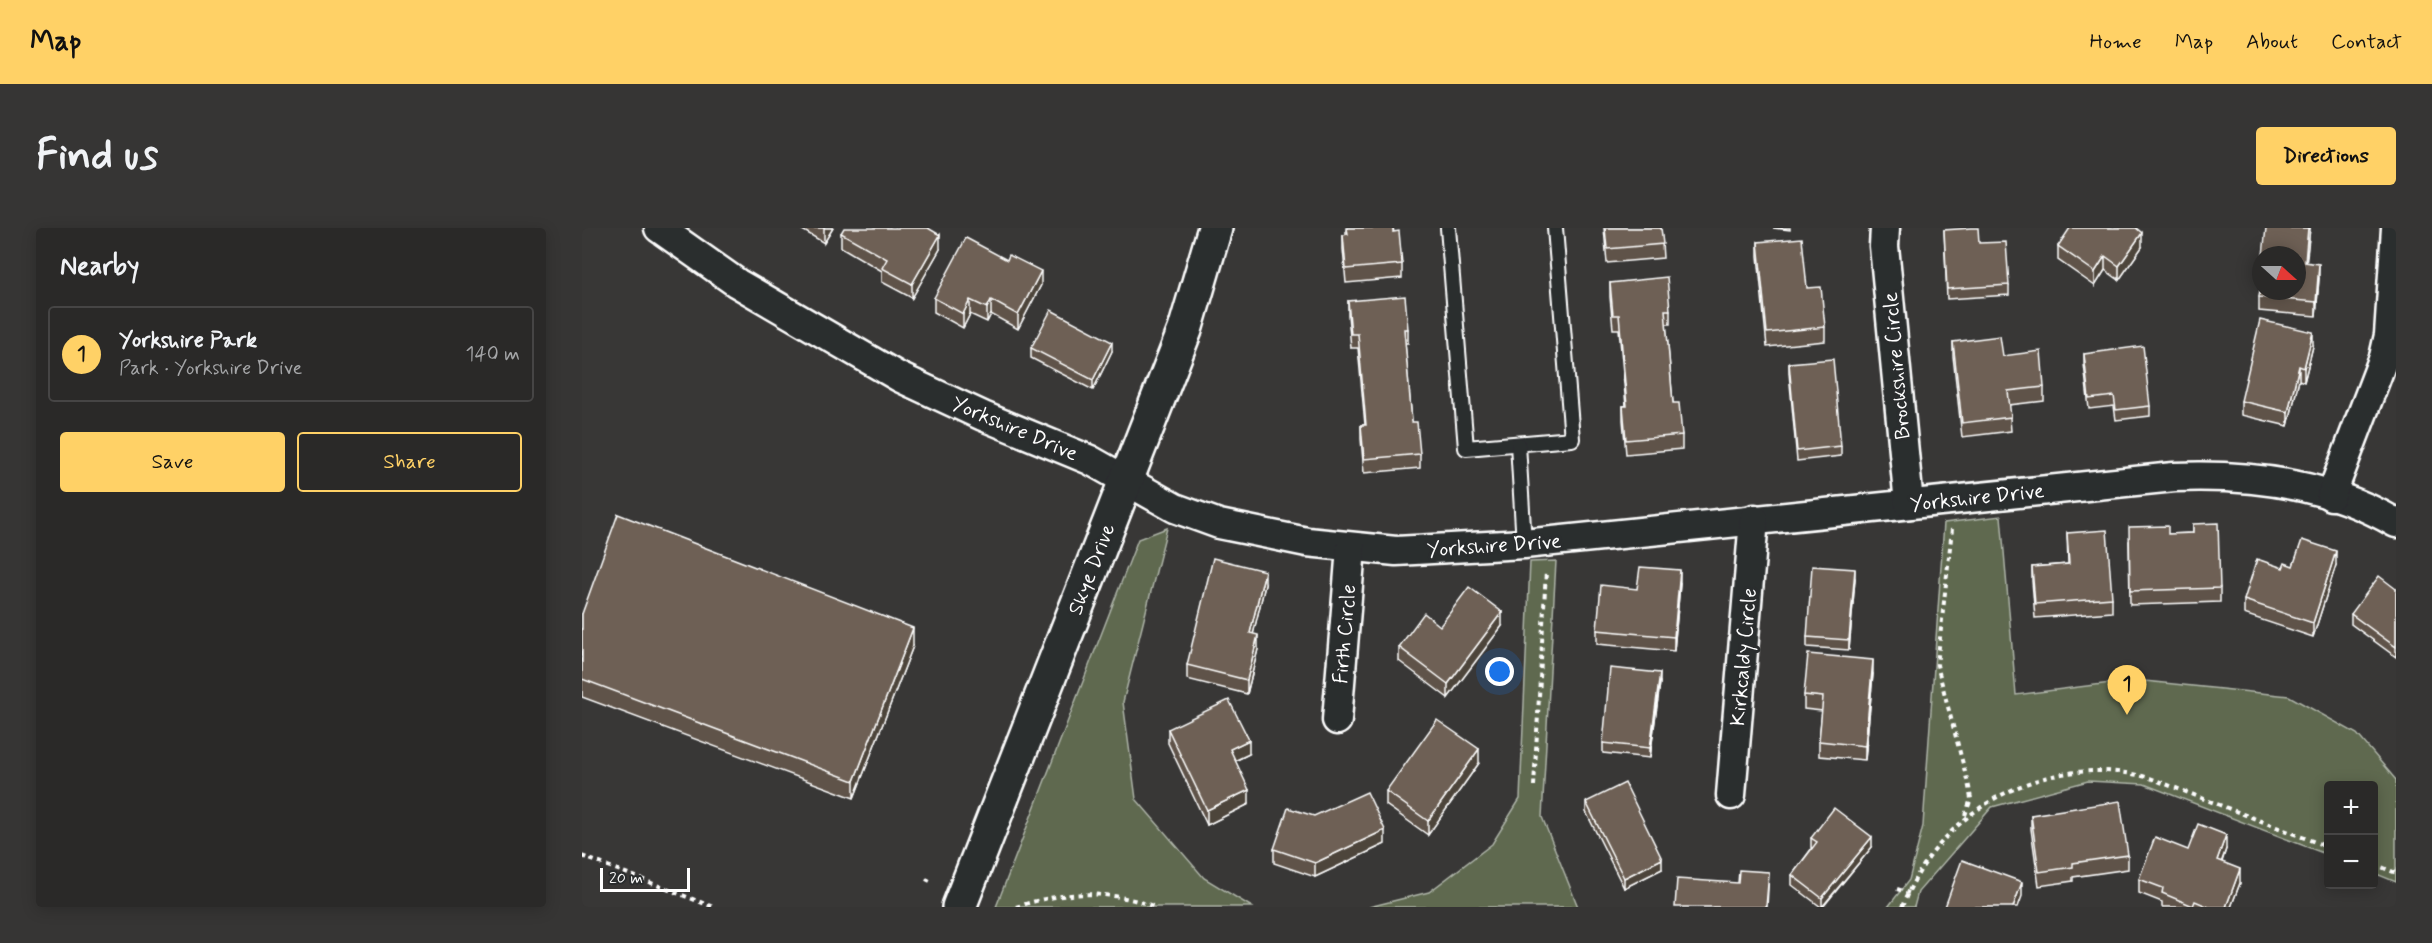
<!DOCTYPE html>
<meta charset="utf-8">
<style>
:root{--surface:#2a2928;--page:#363534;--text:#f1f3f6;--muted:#a5a6a8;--line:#464545;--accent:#ffd166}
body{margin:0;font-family:Mynerve,sans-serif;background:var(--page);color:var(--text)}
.controls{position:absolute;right:18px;bottom:18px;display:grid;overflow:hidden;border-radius:6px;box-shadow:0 3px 15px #0003}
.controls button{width:54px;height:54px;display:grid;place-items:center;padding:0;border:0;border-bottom:2px solid var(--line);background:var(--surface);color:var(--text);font:30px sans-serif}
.compass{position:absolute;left:1670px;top:18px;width:54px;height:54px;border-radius:50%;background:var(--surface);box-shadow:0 3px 15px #0003;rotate:111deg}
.scale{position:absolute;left:18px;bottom:15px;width:90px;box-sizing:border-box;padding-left:6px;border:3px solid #fff;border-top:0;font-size:16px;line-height:21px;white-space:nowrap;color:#fff;-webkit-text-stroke:4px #2a2d2e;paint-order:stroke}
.you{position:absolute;left:918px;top:444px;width:21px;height:21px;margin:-15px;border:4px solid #fff;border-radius:50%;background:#1a73e8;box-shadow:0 0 0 9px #1a73e833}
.badge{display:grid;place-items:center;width:39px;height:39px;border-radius:50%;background:var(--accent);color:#111;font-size:20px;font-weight:700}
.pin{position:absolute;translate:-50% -50px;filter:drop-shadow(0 2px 3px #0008)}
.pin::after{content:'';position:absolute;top:32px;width:21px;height:18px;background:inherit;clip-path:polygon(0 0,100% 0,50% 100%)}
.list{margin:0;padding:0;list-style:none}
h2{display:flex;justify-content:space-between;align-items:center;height:78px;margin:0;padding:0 24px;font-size:26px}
h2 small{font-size:20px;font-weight:400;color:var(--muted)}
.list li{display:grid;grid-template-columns:39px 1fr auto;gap:18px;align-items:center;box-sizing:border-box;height:96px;margin:0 12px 12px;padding:0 12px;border:2px solid var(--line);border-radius:6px}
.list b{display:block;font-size:22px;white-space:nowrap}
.list p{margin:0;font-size:20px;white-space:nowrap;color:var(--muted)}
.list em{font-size:20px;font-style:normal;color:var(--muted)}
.actions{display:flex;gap:12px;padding:18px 24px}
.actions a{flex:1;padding:14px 0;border:2px solid var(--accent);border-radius:6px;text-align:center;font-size:21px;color:var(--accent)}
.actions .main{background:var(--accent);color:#111}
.map{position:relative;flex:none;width:1814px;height:679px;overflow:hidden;border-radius:6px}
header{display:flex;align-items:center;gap:36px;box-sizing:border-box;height:84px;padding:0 30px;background:var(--accent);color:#111}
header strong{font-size:28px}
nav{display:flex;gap:33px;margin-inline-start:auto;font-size:21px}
.intro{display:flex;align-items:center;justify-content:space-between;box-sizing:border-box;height:144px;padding:0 36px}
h1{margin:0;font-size:42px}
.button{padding:15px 27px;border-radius:6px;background:var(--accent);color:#111;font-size:21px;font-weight:700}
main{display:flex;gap:36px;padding:0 36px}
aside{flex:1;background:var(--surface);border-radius:6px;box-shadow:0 3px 15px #0003}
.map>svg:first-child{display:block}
.green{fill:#5e6950;stroke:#aeb4a8;stroke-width:1.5}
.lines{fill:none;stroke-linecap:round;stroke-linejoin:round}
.lane-casing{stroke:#fff;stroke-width:18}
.street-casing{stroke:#fff;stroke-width:33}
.secondary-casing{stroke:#fff;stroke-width:38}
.path{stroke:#fff;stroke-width:4;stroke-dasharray:4.5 4.5;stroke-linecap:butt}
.lane{stroke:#2a2d2e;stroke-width:14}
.street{stroke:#2a2d2e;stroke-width:28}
.secondary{stroke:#2a2d2e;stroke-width:33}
.wall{fill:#5f5348;stroke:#fff;stroke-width:1.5}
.shaded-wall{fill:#4d443b;stroke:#fff;stroke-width:1.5}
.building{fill:#6e6154;stroke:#fff;stroke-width:1.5}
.labels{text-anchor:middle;stroke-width:6;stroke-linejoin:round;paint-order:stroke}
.street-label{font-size:21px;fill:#fff;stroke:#2a2d2e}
</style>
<header>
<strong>Map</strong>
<nav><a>Home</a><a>Map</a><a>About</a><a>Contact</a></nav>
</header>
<div class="intro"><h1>Find us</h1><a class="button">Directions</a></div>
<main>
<aside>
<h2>Nearby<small></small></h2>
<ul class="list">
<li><span class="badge">1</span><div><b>Yorkshire Park</b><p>Park · Yorkshire Drive</p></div><em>140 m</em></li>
</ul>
<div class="actions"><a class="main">Save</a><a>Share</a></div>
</aside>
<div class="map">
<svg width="1814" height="679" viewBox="0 0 1814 679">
<rect width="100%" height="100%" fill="#383736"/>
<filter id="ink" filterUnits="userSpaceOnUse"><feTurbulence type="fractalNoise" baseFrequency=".0167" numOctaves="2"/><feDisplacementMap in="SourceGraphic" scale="12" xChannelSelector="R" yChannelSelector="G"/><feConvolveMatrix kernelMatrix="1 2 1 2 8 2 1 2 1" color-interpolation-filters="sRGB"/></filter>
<g filter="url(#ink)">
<g class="green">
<polygon points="1419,288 1434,467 1553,452 1707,468 1775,506 1814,552 1814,654 1792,645 1792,558 1746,558 1746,627 1562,556 1506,553 1410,579 1336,664 1332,679 1306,679 1327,652 1341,598 1362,295"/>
<polygon points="585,300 541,474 554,571 622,650 670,679 414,679 556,311"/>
<polygon points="974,333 960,589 996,679 787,679 847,664 910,616 938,571 948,334"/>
</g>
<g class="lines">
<defs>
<g id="lane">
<polyline points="866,0 884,220 990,211 973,0"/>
<polyline points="936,216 942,316"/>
</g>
<g id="street">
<path d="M 77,0 L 155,55 L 317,149 L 401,188 L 508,232 L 593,280 L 637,296 L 725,314 L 814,323 L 942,316 L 1592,249 C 1666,246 1748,256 1814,295"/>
<polyline points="1303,0 1302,18 1327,276"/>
<polyline points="1749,268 1802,129 1807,107 1814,0"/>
<polyline points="755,492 769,320"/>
<polyline points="1149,567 1172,291"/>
</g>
<polyline id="secondary" points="377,679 603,102 633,0"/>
</defs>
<use href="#lane" class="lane-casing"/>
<use href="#street" class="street-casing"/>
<use href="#secondary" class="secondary-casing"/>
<g class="path">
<polyline points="1370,301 1355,437 1387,559 1389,571 1382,590"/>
<polyline points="952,558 964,343"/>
<polyline points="0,628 131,679"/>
<polyline points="1792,636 1814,645"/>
<polyline points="344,651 352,655"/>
<polyline points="1315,661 1327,665"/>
<path d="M 434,679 C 480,663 528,661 573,679"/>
<path d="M 1320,679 C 1358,580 1465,522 1568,550 L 1746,619"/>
</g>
<use href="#lane" class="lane"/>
<use href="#street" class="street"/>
<use href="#secondary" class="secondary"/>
</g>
<g class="wall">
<polygon points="217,0 251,0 242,15"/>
<polygon points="764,0 811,0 820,36 820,50 764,55 761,21 761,7 764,7"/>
<polygon points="1022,0 1079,0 1081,30 1025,35"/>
<polygon points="1191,0 1208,0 1208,2"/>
<polygon points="1728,0 1724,34 1737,50 1734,88 1677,83 1677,69"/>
<polygon points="1362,2 1397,15 1427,57 1427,67 1365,71"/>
<polygon points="259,5 358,21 330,70 300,54 300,43 259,19"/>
<polygon points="1176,14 1225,60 1243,99 1243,113 1185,119 1176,28"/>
<polygon points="1476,18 1560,19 1537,52 1523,42 1513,58 1476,32"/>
<polygon points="1028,55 1088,82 1088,96 1084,96 1091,175 1100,207 1100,221 1044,226 1041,192 1041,178 1044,178 1037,101 1031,101 1028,69"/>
<polygon points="459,57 436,101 409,86 405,94 388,86 381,100 352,84 352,70"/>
<polygon points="766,73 826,101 826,115 823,115 830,194 838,226 838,240 782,245 779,211 779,197 783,197 776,120 769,120 766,87"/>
<polygon points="1371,114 1421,128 1462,159 1462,173 1427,177 1429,203 1380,209 1371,128"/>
<polygon points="1731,118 1722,154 1717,152 1706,198 1659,187 1659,173"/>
<polygon points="449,120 530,123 511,162 449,130"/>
<polygon points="1502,126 1568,178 1568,188 1534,192 1532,178 1507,181 1502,136"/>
<polygon points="1207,135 1259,218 1259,228 1215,233 1207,145"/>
<polygon points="1611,296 1638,360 1638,374 1548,377 1547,313 1586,306 1611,305"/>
<polygon points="1485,305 1530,370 1530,384 1453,390 1450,353 1450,339 1486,336"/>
<polygon points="1754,337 1731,409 1662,386 1662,372 1701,340"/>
<polygon points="1273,351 1267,422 1225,419 1225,409"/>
<polygon points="1098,356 1092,423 1015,416 1015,402"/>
<polygon points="683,357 671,406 676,421 665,466 605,451 605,437"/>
<polygon points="1814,361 1814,429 1769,396 1769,386"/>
<polygon points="0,386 331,418 272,570 0,469"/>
<polygon points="858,398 920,398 866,470 817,433 817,419"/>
<polygon points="1291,446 1283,532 1237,528 1237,513 1240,483 1222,481 1222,467"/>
<polygon points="1078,455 1068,530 1021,525 1021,515"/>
<polygon points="586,501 667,526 653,533 667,576 625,597 586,515"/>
<polygon points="897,535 846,607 804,577 804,563"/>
<polygon points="1004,574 1080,641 1042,660 1004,584"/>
<polygon points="1449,587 1546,627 1546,641 1491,649 1491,653 1457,658 1449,601"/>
<polygon points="1229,610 1290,619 1241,679 1239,679 1210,657 1210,647 1230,620 1229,620"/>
<polygon points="803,616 733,649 692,635 692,621"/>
<polygon points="1644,621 1640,634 1658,655 1649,679 1580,679 1580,674 1557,665 1557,651 1606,622"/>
</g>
<g class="shaded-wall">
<polygon points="242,0 251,0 242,15"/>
<polygon points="1726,0 1728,0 1723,48 1723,34"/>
<polygon points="1560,5 1560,19 1537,52 1537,38"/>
<polygon points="358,7 358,21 330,70 330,56"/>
<polygon points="1523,28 1523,42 1513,58 1513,44"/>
<polygon points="1737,36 1737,50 1734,88 1734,74"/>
<polygon points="459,43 459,57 436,101 436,87"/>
<polygon points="388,72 388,86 381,100 381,86"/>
<polygon points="409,72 409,86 405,94 405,80"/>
<polygon points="1731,104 1731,118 1722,154 1722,140"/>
<polygon points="530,114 530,123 511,162 511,152"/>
<polygon points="1717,138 1717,152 1706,198 1706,184"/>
<polygon points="1754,323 1754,337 1731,409 1731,395"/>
<polygon points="1273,341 1273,351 1267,422 1267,412"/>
<polygon points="1098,342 1098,356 1092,423 1092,409"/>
<polygon points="683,343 683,357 668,419 668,405"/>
<polygon points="920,384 920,398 866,470 866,456"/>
<polygon points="331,400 331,418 272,570 272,553"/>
<polygon points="676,407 676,421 665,466 665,452"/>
<polygon points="1291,432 1291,446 1283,532 1283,518"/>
<polygon points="1078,445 1078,455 1068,530 1068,520"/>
<polygon points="667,512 667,526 648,535 648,521"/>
<polygon points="897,521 897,535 846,607 846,593"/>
<polygon points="667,562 667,576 625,597 625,582"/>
<polygon points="803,602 803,616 733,649 733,635"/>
<polygon points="1644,607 1644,621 1635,646 1635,632"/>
<polygon points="1290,609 1290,619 1240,679 1240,670"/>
<polygon points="1080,631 1080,641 1042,660 1042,650"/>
<polygon points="1658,641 1658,655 1649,679 1644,679"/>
<polygon points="1187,644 1185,679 1184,679"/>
<polygon points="1440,654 1440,668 1436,679 1431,679"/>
</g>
<g class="building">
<polygon points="262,0 346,0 358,7 330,56 300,40 305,31 259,5"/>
<polygon points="765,0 811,0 811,4 817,3 820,36 764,41 761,7 766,6"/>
<polygon points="1023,0 1079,0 1081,16 1025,21"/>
<polygon points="1390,0 1396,0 1397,15 1424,14 1427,57 1365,61 1362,2"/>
<polygon points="1488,0 1554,0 1560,5 1537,38 1523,28 1513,44 1476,18"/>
<polygon points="1684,0 1726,0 1723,34 1737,36 1734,74 1677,69 1679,53 1679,63 1715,63 1715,27 1681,27"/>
<polygon points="384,10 425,32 427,27 459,43 436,87 409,72 405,80 388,72 381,86 352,70"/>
<polygon points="1220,10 1225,60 1239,59 1243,99 1185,105 1176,14"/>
<polygon points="1085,49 1088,82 1083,82 1091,175 1097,175 1100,207 1044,212 1041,178 1045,178 1037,87 1031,87 1028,55"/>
<polygon points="823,68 826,101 822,101 830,194 835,194 838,226 782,231 779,197 784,197 776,106 769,106 766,73"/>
<polygon points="469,82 530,114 511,152 449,120"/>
<polygon points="1678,92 1731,104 1722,140 1717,138 1706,184 1659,173"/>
<polygon points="1418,108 1421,128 1459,123 1462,159 1426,163 1429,189 1380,195 1371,114"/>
<polygon points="1561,118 1568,178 1534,182 1532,168 1507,171 1502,126"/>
<polygon points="1251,131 1259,218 1215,223 1207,135"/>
<polygon points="36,286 331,400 272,553 0,451 0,386"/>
<polygon points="1636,295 1638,360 1548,363 1547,299 1586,298 1586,306 1611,305 1611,296"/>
<polygon points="1525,302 1530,370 1453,376 1450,339 1487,336 1485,305"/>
<polygon points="1720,312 1754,323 1731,395 1662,372 1675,331 1701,340 1703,335 1711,338"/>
<polygon points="631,330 683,343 668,405 676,407 665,452 605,437"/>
<polygon points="1230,338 1273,341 1267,412 1225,409"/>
<polygon points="1058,339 1098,342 1092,409 1015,402 1019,357 1055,361"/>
<polygon points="1797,348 1814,361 1814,419 1769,386"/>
<polygon points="887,359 920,384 866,456 817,419 842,385 858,398"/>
<polygon points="1226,426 1291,432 1283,518 1237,513 1241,469 1222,467"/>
<polygon points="1028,440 1078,445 1068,520 1021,515"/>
<polygon points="647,472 667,512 648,521 667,562 625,582 586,501"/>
<polygon points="855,492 897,521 846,593 804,563"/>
<polygon points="1043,555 1080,631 1042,650 1004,574"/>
<polygon points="785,564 803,602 733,635 692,621 706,580 732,588"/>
<polygon points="1538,573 1546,627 1491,635 1491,639 1457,644 1449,587"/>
<polygon points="1252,580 1290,609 1240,670 1210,647 1235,614 1229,610"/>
<polygon points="1616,596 1644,607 1635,632 1658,641 1644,679 1627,679 1613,673 1611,678 1580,665 1581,660 1557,651 1573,609 1606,622"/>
<polygon points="1380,632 1440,654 1431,679 1363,679"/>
<polygon points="1157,642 1187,644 1184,679 1093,679 1095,651 1156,655"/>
</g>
</g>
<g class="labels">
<g class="street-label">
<text transform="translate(1314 138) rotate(-95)" y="7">Brockshire Circle</text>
<text transform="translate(433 200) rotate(23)" y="7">Yorkshire Drive</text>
<text transform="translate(1395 269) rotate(-6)" y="7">Yorkshire Drive</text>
<text transform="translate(912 317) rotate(-4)" y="7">Yorkshire Drive</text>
<text transform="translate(509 341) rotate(-69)" y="7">Skye Drive</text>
<text transform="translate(762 406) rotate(-85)" y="7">Firth Circle</text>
<text transform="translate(1161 429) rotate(-85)" y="7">Kirkcaldy Circle</text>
</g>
</g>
</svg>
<div class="controls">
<button>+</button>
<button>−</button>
</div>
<svg class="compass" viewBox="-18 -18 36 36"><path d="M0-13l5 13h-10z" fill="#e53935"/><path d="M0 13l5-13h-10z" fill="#a5a6a8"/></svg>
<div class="scale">20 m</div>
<div class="you"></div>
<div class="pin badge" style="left:1545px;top:487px">1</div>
</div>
</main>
